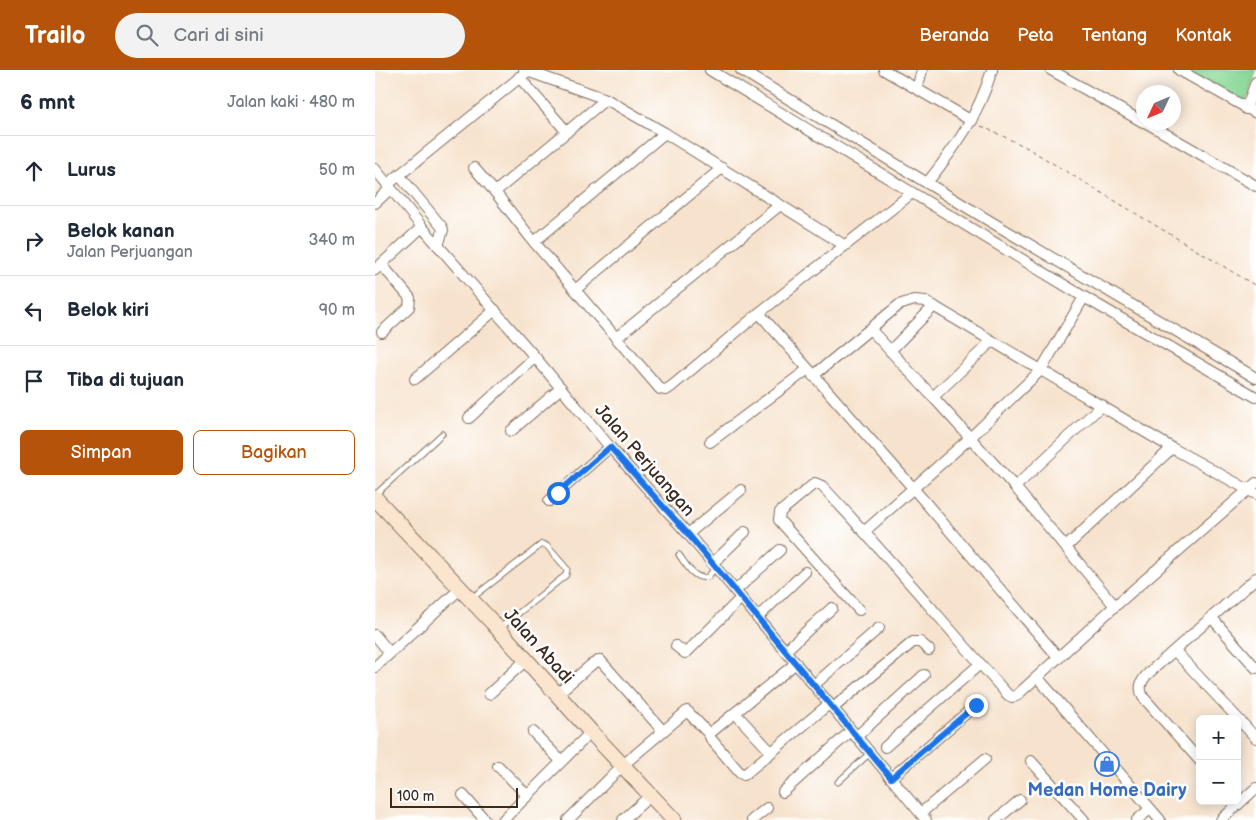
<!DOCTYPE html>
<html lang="id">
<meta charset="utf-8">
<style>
:root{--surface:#fff;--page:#f2f2f3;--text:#1f2937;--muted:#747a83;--line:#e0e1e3;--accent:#b45309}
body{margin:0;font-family:"Balsamiq Sans",sans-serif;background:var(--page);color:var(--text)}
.controls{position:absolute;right:15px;bottom:15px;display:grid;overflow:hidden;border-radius:8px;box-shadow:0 2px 12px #0003}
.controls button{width:45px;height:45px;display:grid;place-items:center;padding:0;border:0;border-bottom:1px solid var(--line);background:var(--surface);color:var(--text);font:25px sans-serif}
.compass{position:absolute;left:761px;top:15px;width:45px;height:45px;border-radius:50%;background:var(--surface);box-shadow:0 2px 12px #0003;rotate:226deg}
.scale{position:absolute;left:15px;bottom:12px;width:128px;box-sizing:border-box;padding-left:5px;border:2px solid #3b2a1e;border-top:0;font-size:14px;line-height:18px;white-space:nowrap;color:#3b2a1e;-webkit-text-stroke:4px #fff;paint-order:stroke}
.stop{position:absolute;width:15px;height:15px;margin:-11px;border:4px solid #1a73e8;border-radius:50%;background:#fff}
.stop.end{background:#1a73e8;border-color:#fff;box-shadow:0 1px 5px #0008}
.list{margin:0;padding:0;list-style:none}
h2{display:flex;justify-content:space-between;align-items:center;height:65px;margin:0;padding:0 20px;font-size:21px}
h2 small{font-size:16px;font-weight:400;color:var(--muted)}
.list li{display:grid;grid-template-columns:32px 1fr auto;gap:15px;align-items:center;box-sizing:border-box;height:70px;padding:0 20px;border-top:1px solid var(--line)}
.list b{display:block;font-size:19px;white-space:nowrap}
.list p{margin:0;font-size:16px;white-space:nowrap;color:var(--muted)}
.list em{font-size:16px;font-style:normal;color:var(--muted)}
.actions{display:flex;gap:10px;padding:15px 20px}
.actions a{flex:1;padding:11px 0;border:1px solid var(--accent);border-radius:8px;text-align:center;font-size:18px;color:var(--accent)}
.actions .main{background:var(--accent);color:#fff}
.icon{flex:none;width:28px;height:28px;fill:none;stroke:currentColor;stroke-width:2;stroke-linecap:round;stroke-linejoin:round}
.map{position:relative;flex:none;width:881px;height:750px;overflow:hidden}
header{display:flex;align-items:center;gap:30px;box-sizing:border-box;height:70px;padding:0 25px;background:var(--accent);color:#fff}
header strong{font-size:24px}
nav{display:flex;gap:28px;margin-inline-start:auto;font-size:18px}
.search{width:350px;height:45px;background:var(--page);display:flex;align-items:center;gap:12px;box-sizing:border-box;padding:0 18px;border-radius:28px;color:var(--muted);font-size:19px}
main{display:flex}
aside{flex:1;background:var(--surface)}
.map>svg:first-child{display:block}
.green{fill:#88d897;stroke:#62815a}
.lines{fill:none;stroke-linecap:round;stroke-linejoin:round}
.lane-casing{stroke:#7d6b5b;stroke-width:7}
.street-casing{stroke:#7d6b5b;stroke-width:12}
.secondary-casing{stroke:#7d6b5b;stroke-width:17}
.path{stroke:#7d6b5b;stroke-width:1;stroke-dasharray:4 4;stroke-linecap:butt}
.lane{stroke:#fff;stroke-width:5}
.street{stroke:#fff;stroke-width:10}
.secondary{stroke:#fbe5cf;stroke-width:15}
.route{stroke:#1a73e8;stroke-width:6}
.labels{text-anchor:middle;stroke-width:5;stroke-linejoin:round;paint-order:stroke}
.street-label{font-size:18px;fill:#3b2a1e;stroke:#fff}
.shop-label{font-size:18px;font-weight:bold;fill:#366cbe;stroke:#fff}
</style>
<header>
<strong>Trailo</strong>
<div class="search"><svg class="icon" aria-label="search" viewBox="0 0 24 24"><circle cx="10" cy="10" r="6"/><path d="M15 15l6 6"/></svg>Cari di sini</div>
<nav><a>Beranda</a><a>Peta</a><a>Tentang</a><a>Kontak</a></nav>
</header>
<main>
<aside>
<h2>6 mnt<small>Jalan kaki · 480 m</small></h2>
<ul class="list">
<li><svg class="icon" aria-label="ahead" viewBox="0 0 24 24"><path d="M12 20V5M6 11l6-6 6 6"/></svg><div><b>Lurus</b></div><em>50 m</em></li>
<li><svg class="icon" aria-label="right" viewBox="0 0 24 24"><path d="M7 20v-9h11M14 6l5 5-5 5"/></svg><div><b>Belok kanan</b><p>Jalan Perjuangan</p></div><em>340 m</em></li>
<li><svg class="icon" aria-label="left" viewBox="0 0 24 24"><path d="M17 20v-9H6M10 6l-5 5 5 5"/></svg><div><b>Belok kiri</b></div><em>90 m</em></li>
<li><svg class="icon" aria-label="arrive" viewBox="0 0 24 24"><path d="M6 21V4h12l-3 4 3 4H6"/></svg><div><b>Tiba di tujuan</b></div></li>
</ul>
<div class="actions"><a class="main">Simpan</a><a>Bagikan</a></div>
</aside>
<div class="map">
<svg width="881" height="750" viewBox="0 0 881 750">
<rect width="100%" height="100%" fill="#fff"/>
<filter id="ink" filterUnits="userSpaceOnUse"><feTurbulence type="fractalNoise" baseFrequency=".02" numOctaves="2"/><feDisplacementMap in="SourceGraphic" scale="10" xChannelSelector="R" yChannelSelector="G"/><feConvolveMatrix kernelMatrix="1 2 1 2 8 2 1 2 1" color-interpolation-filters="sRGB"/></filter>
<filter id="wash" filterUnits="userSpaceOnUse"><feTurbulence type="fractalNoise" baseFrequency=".0096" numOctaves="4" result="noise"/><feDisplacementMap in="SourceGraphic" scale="20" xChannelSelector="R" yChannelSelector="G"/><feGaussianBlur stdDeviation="1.12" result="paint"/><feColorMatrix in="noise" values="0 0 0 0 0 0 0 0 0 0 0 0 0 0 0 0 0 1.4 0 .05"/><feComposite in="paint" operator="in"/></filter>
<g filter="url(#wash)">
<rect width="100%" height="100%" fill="#f7e3cd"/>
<polygon class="green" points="806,0 881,0 881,1 870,35"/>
</g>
<g filter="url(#ink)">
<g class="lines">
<defs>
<g id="lane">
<polyline points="0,425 67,364"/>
<path d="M 304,485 C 311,494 319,511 333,507 L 340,498"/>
<polyline points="97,528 167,474 172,476 192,499 191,505 124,559"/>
<polyline points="463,712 495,683"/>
</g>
<g id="street">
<polyline points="149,0 231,29 290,63 469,175"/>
<polyline points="335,0 709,227 881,327"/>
<polyline points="366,0 613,150 881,308"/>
<polyline points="509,0 597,51"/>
<polyline points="676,0 768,52"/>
<polyline points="804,0 881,43"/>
<polyline points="144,7 192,62"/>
<polyline points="542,19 547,0"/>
<polyline points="231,29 120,122 159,172 285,319 291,320 297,316 384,243 537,123"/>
<polyline points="871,39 881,12"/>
<polyline points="770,52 881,116"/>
<polyline points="99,98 120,122"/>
<polyline points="0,99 47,157 160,287 235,377 313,464 551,750"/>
<polyline points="24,105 67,157 68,160 63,176"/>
<path d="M 552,113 C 582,75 603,46 617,0"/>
<polyline points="12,115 154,0"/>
<polyline points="0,133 15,119"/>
<polyline points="159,172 290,63"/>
<polyline points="7,195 35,228 34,237 7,262"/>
<polyline points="0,200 47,157"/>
<polyline points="200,220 347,98"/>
<polyline points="384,243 538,418 684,588"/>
<polyline points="496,260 558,327 617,271"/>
<polyline points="241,268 405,135"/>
<polyline points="515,281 559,236"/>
<polyline points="438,306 524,235 539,230 550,231 797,378 881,424"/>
<polyline points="40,309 120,240"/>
<polyline points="558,327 640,417 740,536"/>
<polyline points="94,348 160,287"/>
<polyline points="136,361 186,318"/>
<polyline points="335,372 432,300"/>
<polyline points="640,417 727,335"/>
<polyline points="174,431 235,377"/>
<polyline points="490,461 595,368 666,300 709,227"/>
<polyline points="313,464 366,420"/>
<polyline points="691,477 797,378"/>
<polyline points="337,494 370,462"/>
<polyline points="360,521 405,480"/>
<path d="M 484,540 L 404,450 L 405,442 L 440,413 L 447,416 C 511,484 571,556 633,625 L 637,627 L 641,626 L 740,536 L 881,413"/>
<polyline points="382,548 430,502"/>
<polyline points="837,548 881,598"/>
<polyline points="0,565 15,583"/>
<polyline points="301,576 310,583 312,582 366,528"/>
<polyline points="411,580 457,538"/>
<polyline points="800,581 881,668"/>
<polyline points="0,597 86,518"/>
<polyline points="663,608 785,750"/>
<polyline points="439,615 504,558"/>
<polyline points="114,624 151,590"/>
<polyline points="182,624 216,595 225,590 288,661"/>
<polyline points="458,638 538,572 545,572 554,580"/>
<polyline points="360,643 396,682"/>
<polyline points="158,662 186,691"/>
<polyline points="334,664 421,593"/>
<polyline points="481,667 549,605"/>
<polyline points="510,677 605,594"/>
<polyline points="656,691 709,750"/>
<path d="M 825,691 L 768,627 C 762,615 768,608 777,600 L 881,508"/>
<polyline points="123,696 153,726"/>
<polyline points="516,708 601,635"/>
<polyline points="408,722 476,661"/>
<polyline points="88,725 110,750"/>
<polyline points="546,743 610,689"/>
<polyline points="128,750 216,662"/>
<polyline points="193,750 248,695 312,641 334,664 336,669 365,703 369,705 454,634"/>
<polyline points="248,750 276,725"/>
<polyline points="377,750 392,738"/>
<polyline points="621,750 645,730"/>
<polyline points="762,750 775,739"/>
<polyline points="846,750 881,718"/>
</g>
<polyline id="secondary" points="0,428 117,552 216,662 299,750"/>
</defs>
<use href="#lane" class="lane-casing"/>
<use href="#street" class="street-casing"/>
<use href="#secondary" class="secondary-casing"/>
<polyline class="path" points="606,56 649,76 881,216"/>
<use href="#lane" class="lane"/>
<use href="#street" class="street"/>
<use href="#secondary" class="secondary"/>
</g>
</g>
<g class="lines" filter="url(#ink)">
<polyline class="route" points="183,423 235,377 313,464 516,708 601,635"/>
</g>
<defs>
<symbol id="shop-ring" viewBox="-11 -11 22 22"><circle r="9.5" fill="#fff" stroke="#3f7fe0" stroke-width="1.5"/><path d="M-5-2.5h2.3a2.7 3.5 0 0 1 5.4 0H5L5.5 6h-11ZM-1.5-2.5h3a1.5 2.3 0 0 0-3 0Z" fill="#3f7fe0"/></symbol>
</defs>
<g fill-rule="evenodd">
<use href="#shop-ring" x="718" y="680" width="28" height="28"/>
</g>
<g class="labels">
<g class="street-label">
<text transform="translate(270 390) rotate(49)" y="6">Jalan Perjuangan</text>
<text transform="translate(164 576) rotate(48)" y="6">Jalan Abadi</text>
</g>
<g class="shop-label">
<text x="732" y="726">Medan Home Dairy</text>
</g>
</g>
</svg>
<div class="controls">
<button>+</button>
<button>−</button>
</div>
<svg class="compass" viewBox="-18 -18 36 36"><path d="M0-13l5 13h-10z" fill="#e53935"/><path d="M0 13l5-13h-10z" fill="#747a83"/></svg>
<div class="scale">100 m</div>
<div class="stop" style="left:183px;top:423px"></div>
<div class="stop end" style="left:601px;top:635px"></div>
</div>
</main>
